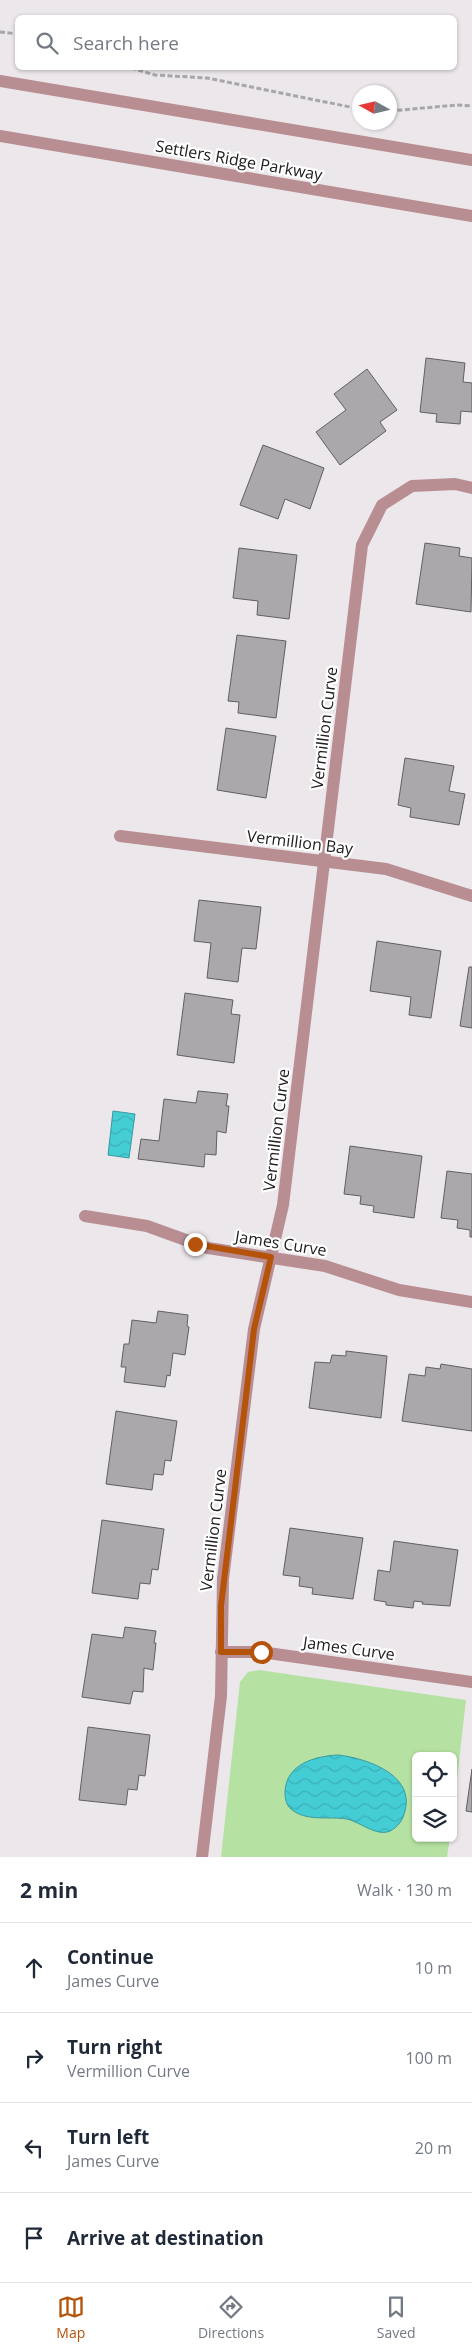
<!DOCTYPE html>
<meta charset="utf-8">
<style>
:root{--surface:#fff;--page:#f2f2f3;--text:#1f2937;--muted:#747a83;--line:#e0e1e3;--accent:#b45309}
body{margin:0;font-family:"Open Sans",sans-serif;background:var(--page);color:var(--text)}
.controls{position:absolute;right:15px;bottom:15px;display:grid;overflow:hidden;border-radius:8px;box-shadow:0 1px 4px #0004}
.controls button{width:45px;height:45px;display:grid;place-items:center;padding:0;border:0;border-bottom:1px solid var(--line);background:var(--surface);color:var(--text);font:25px sans-serif}
.compass{position:absolute;left:352px;top:85px;width:45px;height:45px;border-radius:50%;background:var(--surface);box-shadow:0 1px 4px #0004;rotate:278deg}
.stop{position:absolute;width:15px;height:15px;margin:-11px;border:4px solid #b45309;border-radius:50%;background:#fff}
.stop.end{background:#b45309;border-color:#fff;box-shadow:0 1px 5px #0008}
.list{margin:0;padding:0;list-style:none}
h2{display:flex;justify-content:space-between;align-items:center;height:65px;margin:0;padding:0 20px;font-size:21px}
h2 small{font-size:16px;font-weight:400;color:var(--muted)}
.list li{display:grid;grid-template-columns:32px 1fr auto;gap:15px;align-items:center;box-sizing:border-box;height:90px;padding:0 20px;border-top:1px solid var(--line)}
.list b{display:block;font-size:19px;white-space:nowrap}
.list p{margin:0;font-size:16px;white-space:nowrap;color:var(--muted)}
.list em{font-size:16px;font-style:normal;color:var(--muted)}
.icon{flex:none;width:28px;height:28px;fill:none;stroke:currentColor;stroke-width:2;stroke-linecap:round;stroke-linejoin:round}
.map{position:relative;flex:none;width:472px;height:1857px;overflow:hidden}
.search{position:absolute;background:var(--surface);box-shadow:0 1px 4px #0004;left:15px;right:15px;top:15px;height:55px;display:flex;align-items:center;gap:12px;box-sizing:border-box;padding:0 18px;border-radius:8px;color:var(--muted);font-size:19px}
.sheet{height:425px;background:var(--surface)}
nav{display:flex;justify-content:space-around;align-items:center;box-sizing:border-box;height:70px;border-top:1px solid var(--line);background:var(--surface);font-size:14px;color:var(--muted)}
nav a{display:grid;justify-items:center;gap:2px}
nav .on{color:var(--accent)}
.map>svg:first-child{display:block}
.green{fill:#b5e2a2}
.water{fill:url(#water-waves);stroke:#3a999f}
.building{fill:#aba8ac;stroke:#625f63}
.lines{fill:none;stroke-linecap:round;stroke-linejoin:round}
.path{stroke:#a9a6a9;stroke-width:3;stroke-dasharray:5 2.5;stroke-linecap:butt}
.minor{stroke:#b88e93;stroke-width:12}
.route{stroke:#b45309;stroke-width:6}
.labels{text-anchor:middle;stroke-width:4.5;stroke-linejoin:round;paint-order:stroke}
.street-label{font-size:16px;fill:#212021;stroke:#fff}
</style>
<div class="map">
<svg width="472" height="1857" viewBox="0 0 472 1857">
<defs>
<pattern id="water-waves" width="16" height="10" patternUnits="userSpaceOnUse" patternTransform="scale(1.25)"><rect width="16" height="10" fill="#45cdd5"/><path d="M0 5q4-4 8 0t8 0" fill="none" stroke="#3cb0b7"/></pattern>
</defs>
<rect width="100%" height="100%" fill="#ebe7eb"/>
<polygon class="green" points="259,1670 466,1700 453,1814 453,1756 416,1756 416,1838 450,1838 447,1857 221,1857 240,1682 248,1672"/>
<g class="water">
<polygon points="113,1111 135,1114 129,1158 108,1155"/>
<path d="M 338,1755 C 365,1758 415,1774 405,1811 C 403,1820 398,1827 390,1831 C 377,1837 360,1822 347,1819 C 329,1816 306,1822 291,1809 C 286,1805 285,1798 285,1792 C 286,1764 315,1756 338,1755 Z"/>
</g>
<g class="building">
<polygon points="426,358 465,363 463,382 472,383 472,412 461,411 460,424 436,422 437,414 420,412"/>
<polygon points="367,369 397,410 380,422 386,431 340,465 316,432 346,410 334,394"/>
<polygon points="263,445 324,468 310,509 285,499 278,519 240,505"/>
<polygon points="425,543 460,548 459,556 472,558 471,612 416,604"/>
<polygon points="239,548 297,555 289,619 257,615 258,601 233,598"/>
<polygon points="237,635 286,641 276,718 238,713 239,702 228,701"/>
<polygon points="226,728 276,736 266,798 217,790"/>
<polygon points="405,758 454,766 449,791 465,794 459,825 410,817 411,808 398,805"/>
<polygon points="199,900 261,907 256,949 242,948 238,982 207,978 211,943 194,941"/>
<polygon points="377,941 441,951 431,1018 409,1015 411,997 370,991"/>
<polygon points="469,967 472,967 472,1028 460,1026"/>
<polygon points="185,993 233,1000 231,1014 240,1015 234,1063 177,1055"/>
<polygon points="198,1091 228,1094 226,1106 229,1106 226,1133 217,1131 216,1155 205,1154 204,1167 138,1159 141,1139 159,1141 164,1099 196,1103"/>
<polygon points="350,1146 422,1156 414,1218 373,1212 374,1206 360,1204 361,1196 344,1194"/>
<polygon points="447,1171 472,1174 472,1237 470,1237 470,1230 457,1228 458,1220 441,1218"/>
<polygon points="158,1311 188,1315 187,1326 189,1327 185,1355 173,1353 170,1376 167,1375 165,1387 124,1382 126,1367 121,1367 124,1344 129,1344 132,1320 156,1323"/>
<polygon points="346,1351 387,1356 381,1418 309,1408 315,1362 330,1363 332,1355 346,1356"/>
<polygon points="441,1364 472,1369 472,1431 402,1421 409,1374 425,1376 426,1367 440,1369"/>
<polygon points="116,1411 177,1421 171,1461 165,1460 163,1475 154,1474 152,1490 106,1484"/>
<polygon points="102,1520 164,1529 158,1570 152,1569 150,1584 140,1583 138,1599 92,1593"/>
<polygon points="290,1528 363,1538 353,1599 312,1594 313,1588 299,1586 300,1577 283,1575"/>
<polygon points="394,1541 458,1550 450,1606 422,1604 423,1602 414,1601 413,1608 386,1605 386,1602 374,1600 378,1570 390,1572"/>
<polygon points="125,1627 156,1631 154,1643 156,1643 153,1670 144,1668 143,1692 133,1691 130,1704 82,1697 92,1634 123,1638"/>
<polygon points="88,1727 150,1735 145,1776 139,1775 137,1790 128,1789 126,1805 79,1800"/>
<polygon points="472,1769 472,1812 466,1811"/>
</g>
<g class="lines">
<g class="path">
<polyline points="0,32 18,34"/>
<polyline points="131,68 155,75 207,78 360,109"/>
<polyline points="390,111 457,105 472,106"/>
</g>
<g class="minor">
<polyline points="0,81 472,160"/>
<polyline points="0,136 472,216"/>
<polyline points="120,836 386,869 472,896"/>
<polyline points="85,1216 147,1226 208,1248 325,1266 399,1290 472,1302"/>
<polyline points="221,1652 261,1652 472,1682"/>
<polyline points="202,1857 221,1696 223,1579 254,1329 283,1205 362,545 382,505 412,486 455,484 472,488"/>
</g>
</g>
<g class="lines">
<polyline class="route" points="195,1244 271,1257 254,1329 221,1606 221,1652 261,1652"/>
</g>
<g class="labels">
<g class="street-label">
<text transform="translate(239 160) rotate(10)" y="6">Settlers Ridge Parkway</text>
<text transform="translate(324 728) rotate(-83)" y="6">Vermillion Curve</text>
<text transform="translate(300 842) rotate(7)" y="6">Vermillion Bay</text>
<text transform="translate(276 1130) rotate(-83)" y="6">Vermillion Curve</text>
<text transform="translate(281 1243) rotate(9)" y="6">James Curve</text>
<text transform="translate(213 1530) rotate(-83)" y="6">Vermillion Curve</text>
<text transform="translate(349 1648) rotate(8)" y="6">James Curve</text>
</g>
</g>
</svg>
<div class="controls">
<button><svg class="icon" aria-label="locate" viewBox="0 0 24 24"><circle cx="12" cy="12" r="6"/><path d="M12 2v4M12 18v4M2 12h4M18 12h4"/></svg></button>
<button><svg class="icon" aria-label="layers" viewBox="0 0 24 24"><path d="M12 4l9 5-9 5-9-5zM3 14l9 5 9-5"/></svg></button>
</div>
<svg class="compass" viewBox="-18 -18 36 36"><path d="M0-13l5 13h-10z" fill="#e53935"/><path d="M0 13l5-13h-10z" fill="#747a83"/></svg>
<div class="stop" style="left:261px;top:1652px"></div>
<div class="stop end" style="left:195px;top:1244px"></div>
<div class="search"><svg class="icon" aria-label="search" viewBox="0 0 24 24"><circle cx="10" cy="10" r="6"/><path d="M15 15l6 6"/></svg>Search here</div>
</div>
<section class="sheet">
<h2>2 min<small>Walk · 130 m</small></h2>
<ul class="list">
<li><svg class="icon" aria-label="ahead" viewBox="0 0 24 24"><path d="M12 20V5M6 11l6-6 6 6"/></svg><div><b>Continue</b><p>James Curve</p></div><em>10 m</em></li>
<li><svg class="icon" aria-label="right" viewBox="0 0 24 24"><path d="M7 20v-9h11M14 6l5 5-5 5"/></svg><div><b>Turn right</b><p>Vermillion Curve</p></div><em>100 m</em></li>
<li><svg class="icon" aria-label="left" viewBox="0 0 24 24"><path d="M17 20v-9H6M10 6l-5 5 5 5"/></svg><div><b>Turn left</b><p>James Curve</p></div><em>20 m</em></li>
<li><svg class="icon" aria-label="arrive" viewBox="0 0 24 24"><path d="M6 21V4h12l-3 4 3 4H6"/></svg><div><b>Arrive at destination</b></div></li>
</ul>
</section>
<nav>
<a class="on"><svg class="icon" aria-label="map" viewBox="0 0 24 24"><path d="M3 6l6-2 6 2 6-2v14l-6 2-6-2-6 2zM9 4v14M15 6v14"/></svg>Map</a>
<a><svg class="icon" aria-label="directions" viewBox="0 0 24 24"><path d="M12 3l9 9-9 9-9-9zM9 14v-3h6M13 9l2 2-2 2"/></svg>Directions</a>
<a><svg class="icon" aria-label="saved" viewBox="0 0 24 24"><path d="M7 4h10v16l-5-4-5 4z"/></svg>Saved</a>
</nav>
